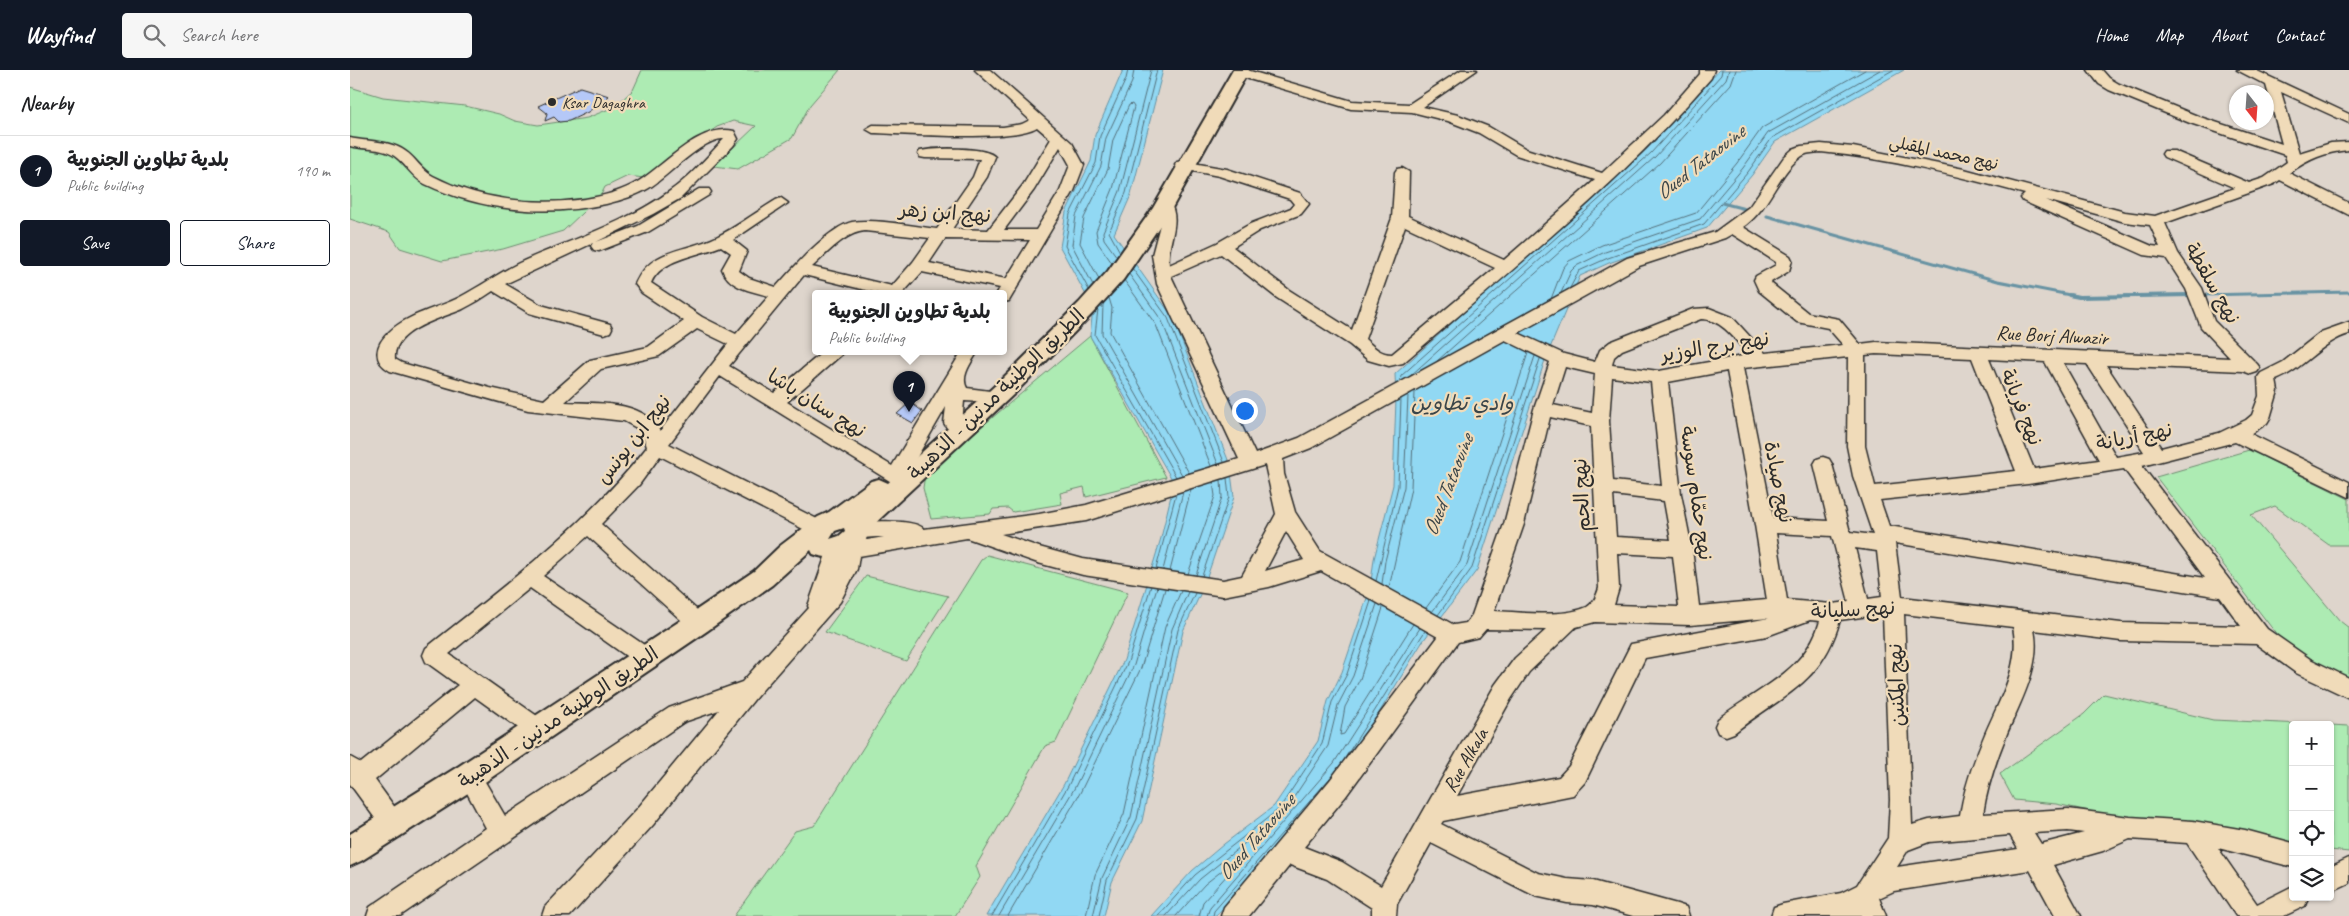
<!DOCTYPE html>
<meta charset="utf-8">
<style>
:root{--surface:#fff;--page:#f6f6f6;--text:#202124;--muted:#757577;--line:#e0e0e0;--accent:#111827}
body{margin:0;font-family:Caveat,"Playpen Sans Arabic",sans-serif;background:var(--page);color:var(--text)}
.controls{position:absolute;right:15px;bottom:15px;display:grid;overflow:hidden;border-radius:5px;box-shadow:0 1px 4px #0004}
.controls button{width:45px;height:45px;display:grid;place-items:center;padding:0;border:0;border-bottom:1px solid var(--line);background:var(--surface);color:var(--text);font:25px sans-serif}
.compass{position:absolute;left:1879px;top:15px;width:45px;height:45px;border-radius:50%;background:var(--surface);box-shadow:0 1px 4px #0004;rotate:163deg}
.you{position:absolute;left:894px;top:340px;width:18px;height:18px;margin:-12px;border:4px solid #fff;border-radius:50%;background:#1a73e8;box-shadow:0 0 0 8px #1a73e833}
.badge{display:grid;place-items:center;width:32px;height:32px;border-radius:50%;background:var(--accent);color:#fff;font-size:16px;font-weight:700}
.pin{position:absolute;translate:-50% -41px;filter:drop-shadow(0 1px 2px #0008)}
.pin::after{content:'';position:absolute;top:26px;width:18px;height:15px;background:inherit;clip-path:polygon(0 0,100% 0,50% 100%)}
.popup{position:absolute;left:462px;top:220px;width:195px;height:65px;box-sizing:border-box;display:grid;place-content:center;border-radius:5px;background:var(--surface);filter:drop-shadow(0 1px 4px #0005);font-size:16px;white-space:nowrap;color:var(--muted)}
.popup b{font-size:19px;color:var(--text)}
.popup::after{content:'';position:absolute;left:50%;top:100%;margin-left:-10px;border:10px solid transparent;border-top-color:var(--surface)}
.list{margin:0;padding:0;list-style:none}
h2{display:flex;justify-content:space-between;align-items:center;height:65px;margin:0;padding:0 20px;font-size:21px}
h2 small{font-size:16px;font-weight:400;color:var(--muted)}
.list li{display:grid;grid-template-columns:32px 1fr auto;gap:15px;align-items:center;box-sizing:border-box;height:70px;padding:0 20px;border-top:1px solid var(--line)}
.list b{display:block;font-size:19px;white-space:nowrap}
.list p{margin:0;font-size:16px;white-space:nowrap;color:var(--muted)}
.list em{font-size:16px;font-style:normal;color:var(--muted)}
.actions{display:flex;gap:10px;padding:15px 20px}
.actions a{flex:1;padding:11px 0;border:1px solid var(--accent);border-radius:5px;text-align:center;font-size:18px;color:var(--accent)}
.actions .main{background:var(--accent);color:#fff}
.icon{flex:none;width:28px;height:28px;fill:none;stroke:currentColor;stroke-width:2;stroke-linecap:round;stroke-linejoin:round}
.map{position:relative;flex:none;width:1999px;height:846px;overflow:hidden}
header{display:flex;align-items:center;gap:30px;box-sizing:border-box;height:70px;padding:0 25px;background:var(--accent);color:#fff}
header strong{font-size:24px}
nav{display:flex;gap:28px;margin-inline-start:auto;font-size:18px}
.search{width:350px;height:45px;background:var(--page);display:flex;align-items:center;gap:12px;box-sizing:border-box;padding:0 18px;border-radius:5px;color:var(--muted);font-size:19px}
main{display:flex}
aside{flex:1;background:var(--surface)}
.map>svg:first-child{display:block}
.green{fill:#adebb3;stroke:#6c8b6f}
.water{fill:#91d8f3;stroke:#6893a3}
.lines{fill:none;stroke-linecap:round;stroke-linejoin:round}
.shore{stroke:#54707b;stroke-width:1}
.stream-far1{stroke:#6893a3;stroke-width:3}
.stream{stroke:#6893a3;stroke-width:4}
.building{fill:#b5c8f7;stroke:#2b2b2b}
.minor-casing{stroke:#2b2b2b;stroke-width:3}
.major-casing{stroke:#2b2b2b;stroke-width:4}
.minor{fill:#f0dbb9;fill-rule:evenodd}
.major{fill:#f0dbb9;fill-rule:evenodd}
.poi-dot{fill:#2b2b2b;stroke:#f0dbb9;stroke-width:2}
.labels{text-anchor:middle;stroke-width:4.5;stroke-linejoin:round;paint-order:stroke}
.far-poi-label{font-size:16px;fill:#2b2b2b;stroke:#f0dbb9;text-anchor:start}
.far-street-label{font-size:16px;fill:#2b2b2b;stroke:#f0dbb9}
.street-label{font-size:20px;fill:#2b2b2b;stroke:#f0dbb9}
.water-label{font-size:21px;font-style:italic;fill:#3a4549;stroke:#f0dbb9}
</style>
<header>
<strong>Wayfind</strong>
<div class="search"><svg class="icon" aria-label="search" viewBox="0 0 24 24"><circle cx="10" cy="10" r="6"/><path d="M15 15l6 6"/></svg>Search here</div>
<nav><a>Home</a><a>Map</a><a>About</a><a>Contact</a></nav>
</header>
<main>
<aside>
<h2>Nearby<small></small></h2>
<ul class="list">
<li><span class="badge">1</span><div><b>بلدية تطاوين الجنوبية</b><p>Public building</p></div><em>190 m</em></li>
</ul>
<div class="actions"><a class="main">Save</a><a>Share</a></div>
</aside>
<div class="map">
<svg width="1999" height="846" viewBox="0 0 1999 846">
<rect width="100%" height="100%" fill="#ded5cc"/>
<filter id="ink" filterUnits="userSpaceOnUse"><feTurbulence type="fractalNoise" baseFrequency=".02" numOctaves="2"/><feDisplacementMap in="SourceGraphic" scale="10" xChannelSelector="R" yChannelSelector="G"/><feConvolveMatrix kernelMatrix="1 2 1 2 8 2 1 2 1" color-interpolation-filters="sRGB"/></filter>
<g filter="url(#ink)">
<g class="green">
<polygon points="292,0 490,0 460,35 442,68 388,99 364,96 406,56 383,51 367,57 294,108 278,106 255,117 251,125 213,161 153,179 92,191 50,178 39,162 0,149 0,17 33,27 115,36 149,44 165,51 188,55 237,48 264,37 283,20"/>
<polygon points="740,266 816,407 736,427 734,417 710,423 712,434 663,442 658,438 643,439 640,444 581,449 573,418 575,404"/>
<polygon points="1899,380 1999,429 1999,475 1979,475 1925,436 1901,445 1990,551 1999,558 1999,611 1941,583 1806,407"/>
<polygon points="637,485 778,522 706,672 695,676 626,796 630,807 605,846 384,846 445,761 464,756 631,490"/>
<polygon points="516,506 598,526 556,591 475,562"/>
<polygon points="1754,624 1863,650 1977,655 1943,655 1943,776 1792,752 1706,734 1664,730 1650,704 1734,644"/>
<polygon points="1980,655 1999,656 1999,782 1980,780"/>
</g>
<g class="water">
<polygon points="773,0 813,0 781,125 764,164 822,246 880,395 884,427 854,516 833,561 792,751 762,812 754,846 636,846 714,714 774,590 811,468 824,413 740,266 743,238 710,177 716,142 741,91 745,65"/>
<polygon points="1369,0 1554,0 1425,72 1402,105 1357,158 1259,193 1230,206 1195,290 1127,500 1073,571 994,700 866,846 801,846 842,801 874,774 924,736 968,671 978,631 992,602 1020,519 1024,489 1043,415 1046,329 1045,304 1297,79"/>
</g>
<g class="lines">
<g class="shore">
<polyline points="770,182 759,162 776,123 807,0"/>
<polyline points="767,187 754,169 753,162 770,121 801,0"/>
<polyline points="782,198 818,248 874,392"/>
<polyline points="779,204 812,251 868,394"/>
<polyline points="749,209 730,173 734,148 758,99 763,70 779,35 782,34 784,37 763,119 746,161 748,173 762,193"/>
<polyline points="774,210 806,255 861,396"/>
<polyline points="743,215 722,175 726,146 751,96 756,68 782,12 784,0"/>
<polyline points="1220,218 1229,201 1258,188 1354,154 1398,102 1422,68 1543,0"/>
<polyline points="739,220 715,176 720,144 746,93 750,66 776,9 778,0"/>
<polyline points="1211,223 1221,201 1226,196 1255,182 1350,149 1393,98 1418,63 1530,0"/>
<polyline points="759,228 762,238 760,262 839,403"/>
<polyline points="1201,229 1213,198 1219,191 1252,175 1346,143 1387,93 1412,58 1515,0"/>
<polyline points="753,234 752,264 832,405"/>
<polyline points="748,239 745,265 826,407"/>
<polyline points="1087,291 1310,93 1381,14 1386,0"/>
<polyline points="1060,306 1305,87 1376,9 1379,0"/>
<polyline points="1050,311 1051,306 1301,83 1371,5 1372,0"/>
<polyline points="806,499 826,424"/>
<polyline points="813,500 833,422"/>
<polyline points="820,501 841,419"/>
<polyline points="838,504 865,426 863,412"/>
<polyline points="846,505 872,427 871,410"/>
<polyline points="852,506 879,427 877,408"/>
<polyline points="1026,511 1048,416 1051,329"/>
<polyline points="1032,514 1035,491 1054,417 1058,326"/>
<polyline points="1039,518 1061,418 1065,322"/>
<polyline points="1033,538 1010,609 995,637 990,665 994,664 1063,554"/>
<polyline points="1076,538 1110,492 1178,283"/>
<polyline points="1082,542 1117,495 1185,286"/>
<polyline points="1088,545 1122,498 1190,289"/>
<polyline points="995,688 1075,561"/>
<polyline points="642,846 718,716 778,592 801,516"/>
<polyline points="649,846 724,719 784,595 807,517"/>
<polyline points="658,846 730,723 791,598 815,519"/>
<polyline points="736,846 745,805 774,744 815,557 831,521"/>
<polyline points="743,846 752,808 781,747 822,559 838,522"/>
<polyline points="749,846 757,810 787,749 828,560 845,523"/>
<polyline points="808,846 845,805 929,739 972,674 982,632 997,604 1021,531"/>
<polyline points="816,846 850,809 934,742 978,676 988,635 1003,606 1027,534"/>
<polyline points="826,846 855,814 887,789 888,793 853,832 849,846"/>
<polyline points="857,846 860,837 984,693 1070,558"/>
<polyline points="863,846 864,841 980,708"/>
</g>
<g class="stream-far1">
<polyline points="1372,133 1399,140"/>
<polyline points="1417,146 1648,211 1725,226"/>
<polyline points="1851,225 1999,222"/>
<polyline points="1775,226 1842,225"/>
</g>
<g class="stream">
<polyline points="1719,225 1729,227 1842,225"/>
<polyline points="1851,225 1854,225"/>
</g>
</g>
<g class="building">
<polygon points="230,17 259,26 238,42 219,51 209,52 204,47 195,51 197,43 188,36"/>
<polygon points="560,332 572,341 563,353 547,344"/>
</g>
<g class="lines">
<defs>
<g id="minor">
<path d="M 625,0 L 640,0 L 722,73 L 734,95 L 724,121 L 659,231 L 653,232 L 653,223 L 647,223 L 650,218 L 572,202 L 553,223 L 528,223 L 454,205 L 379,296 L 424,323 L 474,281 L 493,281 L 491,285 L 437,332 L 542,396 L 612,281 L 628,281 C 622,292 610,306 617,318 L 640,321 L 643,326 L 640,331 L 634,332 L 614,331 L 612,353 L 609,358 L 603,360 L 597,358 L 594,353 L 596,337 L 556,406 L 543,413 L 370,306 L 319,374 L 477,454 L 480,459 L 477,464 L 470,467 L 463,464 L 310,386 L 289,415 L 251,454 L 355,547 L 358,553 L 355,559 L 348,562 L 341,559 L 238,466 L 193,506 L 303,581 L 306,588 L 303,595 L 296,597 L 289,595 L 180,518 L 99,584 L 197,653 L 200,660 L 197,667 L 189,670 L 181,667 L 125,627 L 25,710 L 51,746 L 55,754 L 51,762 L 43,765 L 35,762 L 0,714 L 0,687 L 11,693 L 108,615 L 76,592 L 73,585 L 76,578 C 154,516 236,456 297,377 L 292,361 L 274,351 L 178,340 L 40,301 C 22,291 25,275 39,262 C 59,243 87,239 110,227 C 131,216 149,203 169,193 C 219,170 275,154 320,121 C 340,107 357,87 374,69 C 354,67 317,107 299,118 C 286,126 271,130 256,134 C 196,147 131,141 75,114 C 63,108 57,96 47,88 C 34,77 15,80 0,76 L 0,68 C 18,72 40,70 55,81 C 66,88 71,100 83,106 C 129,130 184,136 235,129 C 254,126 273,121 289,111 C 315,95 350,53 384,61 L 388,69 L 383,76 L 331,128 L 303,144 L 246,172 L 288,156 L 349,119 L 359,119 L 361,122 L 359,125 L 298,162 L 249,181 L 244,180 L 241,176 L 243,173 L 155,214 L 191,235 L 260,254 L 262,258 L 260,262 L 254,264 L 179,243 L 143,221 C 133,228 123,234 113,239 C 92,248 42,260 45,289 L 52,293 L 140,318 L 194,330 L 240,290 L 298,277 L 334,251 L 292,223 L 285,214 C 301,178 335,182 366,167 C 387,157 406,142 426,130 L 431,128 L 438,133 L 383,170 L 397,181 L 389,201 L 399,208 L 426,217 C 442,199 479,157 502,152 C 526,148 562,156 587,159 L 623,107 L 630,89 L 575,88 L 570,87 L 568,84 L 570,81 C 583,78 637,76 645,87 L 637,107 L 602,159 L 638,160 L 673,115 L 701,69 L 687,57 C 663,72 557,64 523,63 L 516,59 L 523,55 L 653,57 L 672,54 L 680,50 ZM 710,77 L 720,95 L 710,121 L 686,160 L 654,160 L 684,120 ZM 515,161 L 580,168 L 563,192 L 542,216 L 462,197 C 478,183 494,163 515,161 ZM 595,169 L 680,170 L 656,209 L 579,193 ZM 371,176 L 381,183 L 372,199 C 379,218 401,221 419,226 L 386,264 L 352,247 L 301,213 C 312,188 348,186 371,176 ZM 347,259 L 378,274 L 310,361 C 293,329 245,334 215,332 L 251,299 L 309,286 Z"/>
<path d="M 885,0 L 897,0 L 1002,31 L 1059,34 L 1111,0 L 1127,0 L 1073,37 L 1108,45 L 1139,57 L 1176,79 L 1252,103 L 1314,45 L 1350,4 L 1350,0 L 1364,0 L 1361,8 C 1270,114 1159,202 1053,293 L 1039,296 L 1018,290 L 1000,275 L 927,228 L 871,184 L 821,206 L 905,384 L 949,368 L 1277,188 L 1365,162 L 1399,137 L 1434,87 L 1443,79 L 1451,76 L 1471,74 L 1503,77 L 1614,99 L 1775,142 L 1805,146 L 1885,118 L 1814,87 L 1812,84 L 1814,81 L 1824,81 L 1899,113 L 1914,108 L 1937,92 L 1935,85 L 1840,53 L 1759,20 L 1749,14 L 1738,0 L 1752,0 L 1759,8 L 1769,14 L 1850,47 L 1932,74 L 1916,15 L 1887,0 L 1905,0 L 1999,44 L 1999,53 L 1931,22 L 1949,83 L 1981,73 L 1999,72 L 1999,80 C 1975,82 1959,89 1939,103 L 1999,133 L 1999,145 L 1930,110 L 1924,114 L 1815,153 L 1828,183 L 1852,218 L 1864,251 L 1907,294 L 1910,298 L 1907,302 L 1901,304 L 1893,301 L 1756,295 L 1811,378 L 1869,363 L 1896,350 L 1902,345 L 1909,326 L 1908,307 L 1911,303 L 1933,292 L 1971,262 L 1999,252 L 1999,264 C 1971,272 1954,299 1926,310 L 1928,321 L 1920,348 L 1917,353 L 1901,364 L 1999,412 L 1999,427 L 1885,372 L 1792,396 L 1917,559 L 1960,589 L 1999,608 L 1999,628 L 1946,603 L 1906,574 L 1771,571 L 1684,560 C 1692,596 1669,634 1656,666 C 1646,691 1637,717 1633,744 L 1718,739 L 1780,747 L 1843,751 L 1895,760 L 1943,773 L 1943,797 L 1868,778 L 1907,834 L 1943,816 L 1943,827 L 1958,827 L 1955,836 L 1934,846 L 1886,846 L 1837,773 L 1780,769 L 1753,781 L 1703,795 L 1731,846 L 1705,846 L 1680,800 L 1544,821 L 1529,828 L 1536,846 L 1421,846 L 1424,837 L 1433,834 L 1491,823 L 1507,815 L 1538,768 L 1540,730 L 1533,544 L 1490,550 C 1472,615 1431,625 1384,663 L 1376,666 L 1368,663 L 1365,656 L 1368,649 C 1408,618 1455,603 1470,551 L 1460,550 L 1417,566 L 1295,588 L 1235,712 L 1223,725 L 1093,751 L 1091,754 L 1188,803 L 1217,809 L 1243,811 L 1327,834 L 1336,837 L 1339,846 L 1283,846 L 1243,835 L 1217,833 L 1185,826 L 1081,773 L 1047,834 L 1046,846 L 1022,846 L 1022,838 L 977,809 L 940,795 L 899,846 L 871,846 L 874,837 L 980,710 L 1088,567 L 971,501 L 919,517 L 873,526 L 733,505 L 688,493 L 617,468 L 509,486 L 507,499 L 490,532 L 407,626 L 303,755 L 220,846 L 192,846 L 195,837 L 287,739 L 369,640 L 334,652 L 50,846 L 17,846 L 20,837 L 136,758 L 108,706 L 111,698 L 119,695 L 127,698 L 155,746 L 319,638 L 392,612 L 459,538 L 458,536 L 480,473 L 494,469 L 500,463 L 501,455 C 515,451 564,448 574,459 L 689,444 L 736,435 L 889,389 L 807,214 L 802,185 L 811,151 L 807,134 L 809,131 L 819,131 C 833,152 816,172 819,195 L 867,173 L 900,154 L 941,138 L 944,134 L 940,129 L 869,106 L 827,98 L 825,95 L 827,92 L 832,91 L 877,99 L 950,123 L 959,134 L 951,144 L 910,160 L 883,177 L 939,220 L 1002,260 L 1042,148 L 1045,102 L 1047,99 L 1052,98 L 1059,102 L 1058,146 L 1154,190 L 1245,110 L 1166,85 L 1129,63 L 1098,51 L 1062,42 L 1001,39 L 885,5 ZM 1471,82 C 1540,89 1608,106 1675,124 L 1671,128 L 1673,131 L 1794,185 L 1816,188 L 1836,219 L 1851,257 L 1880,288 L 1526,272 L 1510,274 L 1489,249 L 1458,243 L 1422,214 L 1421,212 L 1439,201 L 1442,190 L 1440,186 L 1393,157 C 1420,139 1428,102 1452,86 C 1458,82 1465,83 1471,82 ZM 1696,130 L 1775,152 L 1800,155 L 1810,177 L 1802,176 ZM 1055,156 L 1145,198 L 1042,284 C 1030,284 1024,277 1015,269 ZM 1382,164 L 1426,192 L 1426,195 L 1406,206 L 1404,210 L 1409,221 L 1447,252 L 1478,258 L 1493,275 L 1415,283 L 1382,247 L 1359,238 L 1343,239 L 1260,272 L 1250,280 L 1245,292 L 1214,284 L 1168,263 L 1289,196 L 1375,168 ZM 1351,249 C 1372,249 1386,270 1398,285 L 1309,301 L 1262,295 L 1264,287 L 1272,280 ZM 1155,270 L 1200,292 L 1184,339 L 1154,454 L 1122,545 L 1116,553 L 1104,555 L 970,481 L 945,442 L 934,404 L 933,389 L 961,378 ZM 1526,284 L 1622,288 L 1666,401 L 1525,416 L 1515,376 L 1515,285 ZM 1498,287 L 1497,376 L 1503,406 L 1523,465 L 1500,462 L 1482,394 L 1479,389 L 1473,387 L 1467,389 L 1464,394 L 1478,451 L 1423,448 L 1393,298 ZM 1639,289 L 1695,292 L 1749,390 L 1684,399 ZM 1713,293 L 1737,294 L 1794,382 L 1766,387 ZM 1215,297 L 1245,304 L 1242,343 L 1203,335 ZM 1377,301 L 1405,455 L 1417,530 L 1349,536 L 1342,479 L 1331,424 L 1318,312 ZM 1262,307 L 1301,312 L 1312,416 L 1263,411 L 1259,351 ZM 1200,347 L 1241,356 L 1249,518 C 1247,525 1244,533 1237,537 C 1212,548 1171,542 1144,541 L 1174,454 ZM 915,395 L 926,444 L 892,506 L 873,510 L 733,489 L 689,477 L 651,464 L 736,451 ZM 1774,399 L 1855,508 L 1539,456 L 1530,430 L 1678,414 ZM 1263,425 L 1314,431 L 1321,470 L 1266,467 ZM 936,461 L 954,490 L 915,501 ZM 1426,463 L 1482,466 L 1499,532 L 1482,534 L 1437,530 ZM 526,467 L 534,467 L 517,470 L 512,468 ZM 1545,473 L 1870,527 L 1891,556 L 1771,553 L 1552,527 ZM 1505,478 L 1527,481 L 1532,527 L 1518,529 ZM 1267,483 L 1323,486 L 1329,537 L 1264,535 L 1269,518 ZM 1554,544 L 1663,557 C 1671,595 1649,631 1635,664 C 1624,690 1614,718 1610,746 L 1579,750 L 1562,755 ZM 1419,548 L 1281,574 L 1219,696 L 1209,707 L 1107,726 L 1161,629 L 1179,602 L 1226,557 L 1245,552 L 1340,555 ZM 1136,559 L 1196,560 L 1165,588 L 1145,615 L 1031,816 L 992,792 L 954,777 L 996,726 L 1108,572 L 1129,567 ZM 1718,761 L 1734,763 L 1691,774 L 1684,763 ZM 1660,765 L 1668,779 L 1547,797 L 1558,780 L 1579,772 Z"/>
<polygon points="1999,788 1999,813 1980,822 1980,797"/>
</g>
<path id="major" d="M 883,0 L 899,0 L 822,138 L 773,210 L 743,243 L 665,323 L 519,459 C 515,487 485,492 463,484 L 461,480 L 422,515 L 357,561 L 129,716 L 11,791 L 0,796 L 0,764 L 109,696 L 339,545 L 404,501 L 430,476 L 468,447 L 479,442 L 521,411 L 529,409 L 538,413 L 649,312 L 729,233 L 758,201 L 803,138 ZM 494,458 L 495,461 L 489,466 L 480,469 L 485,461 Z"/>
</defs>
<use href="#minor" class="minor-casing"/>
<use href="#major" class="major-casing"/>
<use href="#minor" class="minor"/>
<use href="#major" class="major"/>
</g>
</g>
<circle class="poi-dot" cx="202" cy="32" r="5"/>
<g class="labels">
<g class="far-poi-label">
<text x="212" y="38">Ksar Dagaghra</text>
</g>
<g class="far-street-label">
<text transform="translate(1594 82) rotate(12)" y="6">نهج محمد المقبلي</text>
</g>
<g class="street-label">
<text transform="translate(595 142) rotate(4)" y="7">نهج ابن زهر</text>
<text transform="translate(1863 213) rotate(60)" y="7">نهج سلقطة</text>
<text transform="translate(1702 265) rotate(3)" y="7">Rue Borj Alwazir</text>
<text transform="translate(1365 276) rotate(-9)" y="7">نهج برج الوزير</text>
<text transform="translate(646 324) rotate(-44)" y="7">الطريق الوطنية مدنين - الذهيبة</text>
<text transform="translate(467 333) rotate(32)" y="7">نهج سنان باشا</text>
<text transform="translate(1672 337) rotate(68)" y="7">نهج فريانة</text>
<text transform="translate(1784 366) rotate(-11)" y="7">نهج أريانة</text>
<text transform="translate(283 369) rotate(-52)" y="7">نهج ابن يونس</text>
<text transform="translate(1429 412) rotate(79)" y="7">نهج صيادة</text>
<text transform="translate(1347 423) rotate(82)" y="7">نهج حمّام سوسة</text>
<text transform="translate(1231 425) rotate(-93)" y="7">نهج الجم</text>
<text transform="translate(1503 539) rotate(-3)" y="7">نهج سليانة</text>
<text transform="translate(1546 615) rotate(-92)" y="7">نهج المكنين</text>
<text transform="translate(208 647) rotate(-34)" y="7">الطريق الوطنية مدنين - الذهيبة</text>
<text transform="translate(1115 690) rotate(-60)" y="7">Rue Alkala</text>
</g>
<g class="water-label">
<text transform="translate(1350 92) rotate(-38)" y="7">Oued Tataouine</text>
<text x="1112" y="340">وادي تطاوين</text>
<text transform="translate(1098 415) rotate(-69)" y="7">Oued Tataouine</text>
<text transform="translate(906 767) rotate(-49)" y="7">Oued Tataouine</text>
</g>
</g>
</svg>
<div class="controls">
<button>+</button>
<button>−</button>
<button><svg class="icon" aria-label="locate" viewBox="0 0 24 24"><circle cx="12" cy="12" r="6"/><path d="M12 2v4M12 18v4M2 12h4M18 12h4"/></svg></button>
<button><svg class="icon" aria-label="layers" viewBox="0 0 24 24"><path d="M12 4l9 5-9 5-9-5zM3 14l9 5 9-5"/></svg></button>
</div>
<svg class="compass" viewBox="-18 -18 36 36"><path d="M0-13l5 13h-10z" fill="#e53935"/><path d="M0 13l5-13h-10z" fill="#757577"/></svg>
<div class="you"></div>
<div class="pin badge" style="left:559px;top:342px">1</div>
<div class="popup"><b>بلدية تطاوين الجنوبية</b>Public building</div>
</div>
</main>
